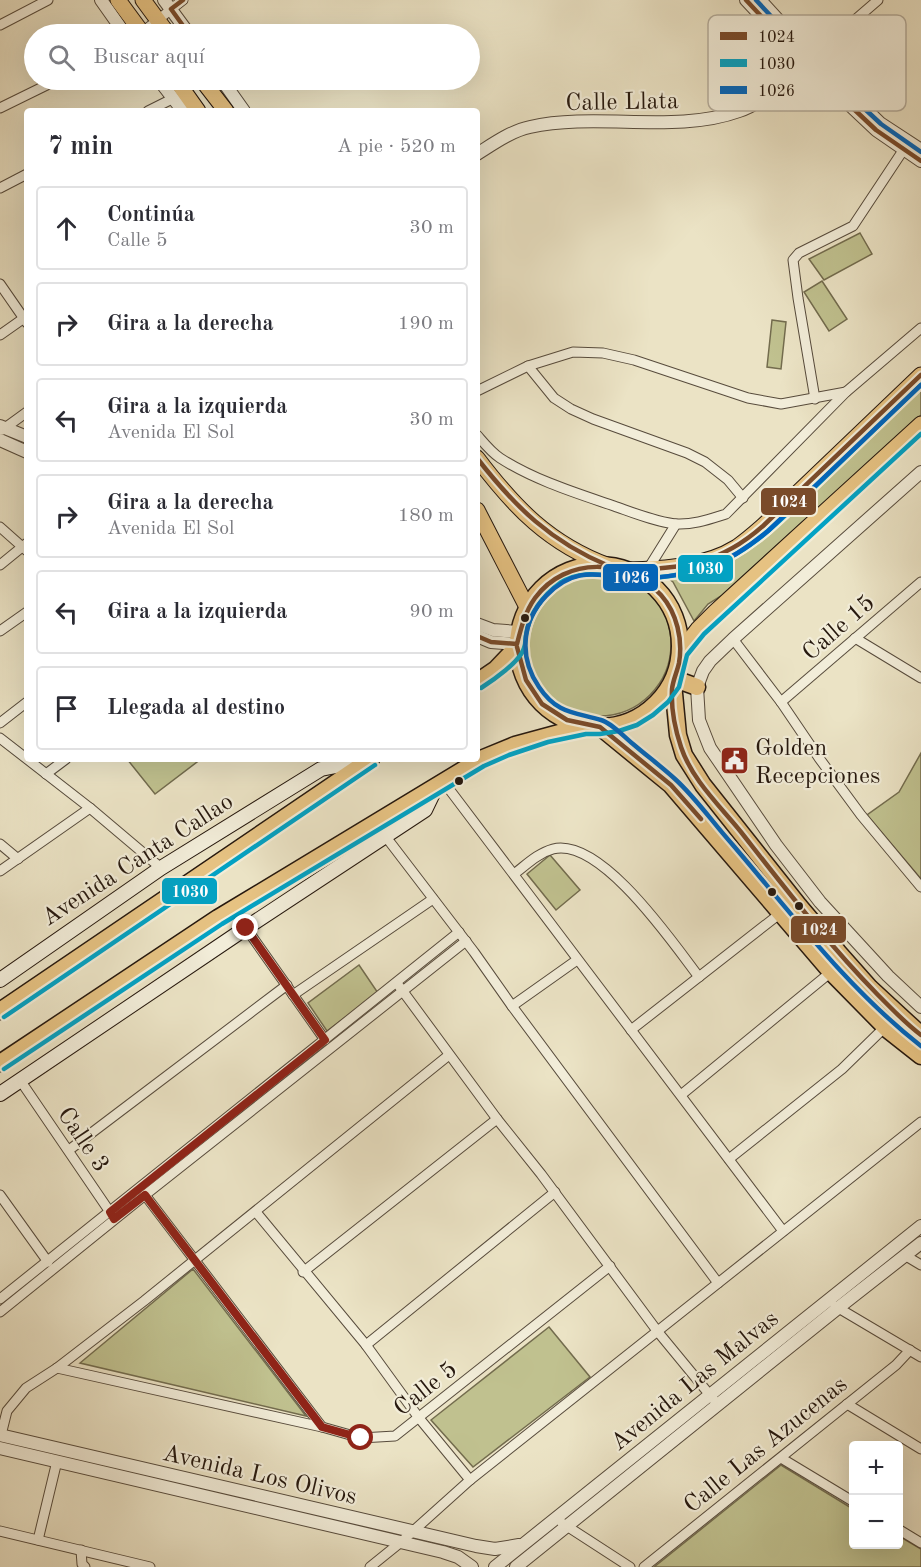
<!DOCTYPE html>
<html lang="es">
<meta charset="utf-8">
<style>
:root{--surface:#fff;--page:#f7f7f7;--text:#2b2b33;--muted:#7c7c81;--line:#e1e1e2}
body{margin:0;font-family:"Old Standard TT",serif;background:var(--page);color:var(--text)}
.controls{position:absolute;right:18px;bottom:18px;display:grid;overflow:hidden;border-radius:6px;box-shadow:0 6px 24px #0002}
.controls button{width:54px;height:54px;display:grid;place-items:center;padding:0;border:0;border-bottom:2px solid var(--line);background:var(--surface);color:var(--text);font:30px sans-serif}
.stop{position:absolute;width:18px;height:18px;margin:-14px;border:4px solid #8f2418;border-radius:50%;background:#fff}
.stop.end{background:#8f2418;border-color:#fff;box-shadow:0 2px 6px #0008}
.list{margin:0;padding:0;list-style:none}
h2{display:flex;justify-content:space-between;align-items:center;height:78px;margin:0;padding:0 24px;font-size:26px}
h2 small{font-size:20px;font-weight:400;color:var(--muted)}
.list li{display:grid;grid-template-columns:39px 1fr auto;gap:18px;align-items:center;box-sizing:border-box;height:84px;margin:0 12px 12px;padding:0 12px;border:2px solid var(--line);border-radius:6px}
.list b{display:block;font-size:22px;white-space:nowrap}
.list p{margin:0;font-size:20px;white-space:nowrap;color:var(--muted)}
.list em{font-size:20px;font-style:normal;color:var(--muted)}
.icon{flex:none;width:33px;height:33px;fill:none;stroke:currentColor;stroke-width:2;stroke-linecap:round;stroke-linejoin:round}
.map{position:relative;flex:none;width:921px;height:1567px;overflow:hidden}
.search{position:absolute;background:var(--surface);box-shadow:0 6px 24px #0002;left:24px;top:24px;width:456px;height:66px;display:flex;align-items:center;gap:15px;box-sizing:border-box;padding:0 21px;border-radius:33px;color:var(--muted);font-size:22px}
.panel{position:absolute;background:var(--surface);box-shadow:0 6px 24px #0002;left:24px;top:108px;width:456px;height:654px;border-radius:6px}
.map>svg:first-child{display:block}
.green{fill:#c0c18f;stroke:#736c4e;stroke-width:1.5}
.lines{fill:none;stroke-linecap:round;stroke-linejoin:round}
.minor-casing{stroke:#574b3c;stroke-width:11}
.tertiary-casing{stroke:#574b3c;stroke-width:14}
.secondary-casing{stroke:#26180e;stroke-width:16}
.primary-casing{stroke:#26180e;stroke-width:17}
.trunk-casing{stroke:#26180e;stroke-width:19}
.minor{stroke:#f2edd9;stroke-width:9}
.tertiary{stroke:#f2edd9;stroke-width:12}
.secondary{stroke:#f2edd9;stroke-width:14}
.primary{stroke:#e6c282;stroke-width:15}
.trunk{stroke:#e6c282;stroke-width:16}
.bus-1-casing{stroke:#f2edd9;stroke-width:9}
.bus-2-casing{stroke:#f2edd9;stroke-width:9}
.bus-3-casing{stroke:#f2edd9;stroke-width:9}
.bus-1{stroke:#7a4b2a;stroke-width:4.5}
.bus-2{stroke:#02a2c4;stroke-width:4.5}
.bus-3{stroke:#0065bd;stroke-width:4.5}
.route{stroke:#8f2418;stroke-width:8}
.bus-dot{fill:#26180e;stroke:#f2edd9;stroke-width:2}
.labels{text-anchor:middle;stroke-width:4.5;stroke-linejoin:round;paint-order:stroke}
.street-label{font-size:24px;fill:#26180e;stroke:#f2edd9}
.poi-label{font-size:24px;fill:#26180e;stroke:#f2edd9;text-anchor:start}
.key{fill:#f2edd9;stroke:#b5ad9c;stroke-width:1.5}
.key-label{font-size:16px;fill:#26180e}
.line-badge{stroke:#f2edd9;stroke-width:2}
.badge-label{font-size:16px;text-anchor:middle;font-weight:bold;fill:#fff}
</style>
<div class="map">
<svg width="921" height="1567" viewBox="0 0 921 1567">
<rect width="100%" height="100%" fill="#ebe3c5"/>
<filter id="stains"><feTurbulence type="fractalNoise" baseFrequency=".00333" numOctaves="4"/><feColorMatrix values="0 0 0 0 .2 0 0 0 0 .09 0 0 0 0 .02 0 0 0 .5 -.17"/></filter>
<radialGradient id="worn" r=".72"><stop offset=".6" stop-color="#630" stop-opacity="0"/><stop offset="1" stop-color="#630" stop-opacity=".3"/></radialGradient>
<g class="green">
<polygon points="860,233 872,254 824,280 809,259"/>
<polygon points="822,281 847,319 829,331 804,292"/>
<polygon points="772,320 786,322 781,369 767,367"/>
<polygon points="921,384 921,415 721,596 708,604 694,621 673,582 664,575 707,569 730,560 752,547"/>
<circle cx="599" cy="644" r="72"/>
<polygon points="921,753 921,879 867,815 899,792"/>
<polygon points="127,759 201,759 155,794"/>
<polygon points="550,855 580,890 556,910 527,874"/>
<polygon points="359,965 378,993 327,1031 308,1003"/>
<polygon points="193,1269 306,1416 80,1363"/>
<polygon points="549,1327 590,1377 473,1467 431,1420"/>
<polygon points="781,1465 853,1509 854,1544 898,1544 899,1536 921,1549 921,1567 654,1567"/>
</g>
<g class="lines">
<defs>
<g id="minor">
<polyline points="0,25 48,0"/>
<polyline points="140,34 183,0"/>
<polyline points="812,57 878,0"/>
<polyline points="0,108 57,80"/>
<polyline points="148,111 174,98"/>
<polyline points="0,188 27,174"/>
<polyline points="0,284 27,323"/>
<polyline points="0,335 27,316"/>
<polyline points="528,366 554,398 571,409 593,419 687,453 705,462 728,480 743,498"/>
<polyline points="477,391 528,366 573,352 603,353 634,360 748,398 781,404 846,392"/>
<polyline points="815,399 798,298 793,260 799,253 853,226 904,149"/>
<polyline points="2,430 27,412"/>
<path d="M 477,435 C 484,443 491,452 500,458 C 534,480 576,493 614,506 C 634,513 656,522 676,524 C 694,525 710,519 726,514 L 846,392 L 921,328"/>
<polyline points="0,527 27,551"/>
<polyline points="0,565 27,543"/>
<polyline points="648,569 676,524"/>
<polyline points="0,631 27,612"/>
<polyline points="855,638 921,678"/>
<polyline points="733,639 781,702 819,758 861,815 921,887"/>
<polyline points="781,702 921,582"/>
<polyline points="0,723 27,702"/>
<polyline points="0,738 90,808 161,868"/>
<polyline points="46,774 66,759"/>
<polyline points="443,781 783,1231"/>
<polyline points="386,837 474,952 512,1006 718,1283"/>
<polyline points="0,844 18,859"/>
<polyline points="0,871 90,808"/>
<path d="M 514,874 C 526,865 538,853 553,849 C 601,837 673,943 699,977"/>
<polyline points="246,928 325,1040"/>
<polyline points="399,986 497,1119 541,1174 658,1332 714,1400"/>
<polyline points="293,995 433,899"/>
<polyline points="512,1006 577,960"/>
<polyline points="631,1030 782,912"/>
<polyline points="20,1080 112,1215"/>
<polyline points="681,1095 831,972"/>
<polyline points="69,1150 287,985"/>
<polyline points="729,1159 842,1069 885,1027"/>
<polyline points="0,1195 48,1262"/>
<polyline points="145,1195 322,1427"/>
<polyline points="256,1212 366,1345 419,1418 470,1480"/>
<polyline points="906,1256 921,1265"/>
<polyline points="303,1272 497,1119"/>
<polyline points="0,1299 459,932"/>
<polyline points="835,1306 921,1357"/>
<polyline points="0,1312 145,1195 466,941"/>
<polyline points="366,1345 555,1192"/>
<polyline points="57,1368 322,1427 361,1438 395,1436 610,1266"/>
<polyline points="847,1404 921,1449"/>
<polyline points="1,1435 7,1411 26,1388 57,1368 144,1301 449,1055"/>
<polyline points="781,1458 854,1502"/>
<polyline points="562,1523 630,1567"/>
<polyline points="898,1529 921,1543"/>
<polyline points="0,1531 150,1567"/>
<polyline points="38,1540 57,1461"/>
<polyline points="81,1550 82,1564 85,1567"/>
<polyline points="370,1567 401,1542 470,1480 921,1122"/>
<polyline points="644,1567 896,1365 910,1350"/>
</g>
<g id="tertiary">
<polyline points="101,0 125,34"/>
<polyline points="164,0 189,34"/>
<polyline points="746,0 805,63 876,130 921,161"/>
<polyline points="760,0 812,57 880,123 921,150"/>
<polyline points="159,80 183,111"/>
<polyline points="222,80 244,111"/>
<path d="M 477,154 C 493,144 511,131 530,127 C 597,112 676,134 739,111 C 768,101 789,76 812,57"/>
<polyline points="0,426 27,437"/>
<polyline points="0,440 27,452"/>
<polyline points="921,472 733,639 710,661 703,671 697,687 699,720 710,748 776,845 820,902 888,976 921,1007"/>
<polyline points="477,624 493,630 518,632"/>
<polyline points="477,636 491,642 517,644"/>
<polyline points="0,1435 476,1546 495,1549 519,1545"/>
<polyline points="0,1448 443,1552 458,1557 472,1567"/>
<polyline points="495,1567 921,1226"/>
<polyline points="516,1567 838,1308 921,1243"/>
</g>
<g id="secondary">
<polyline points="0,980 161,868 321,769 366,760"/>
<polyline points="0,1094 246,928 425,810 437,785"/>
</g>
<g id="primary">
<polyline points="118,0 143,34"/>
<polyline points="143,0 168,34"/>
<polyline points="176,80 198,111"/>
<polyline points="202,80 226,111"/>
<path d="M 477,458 C 514,507 549,544 609,566"/>
<polyline points="477,510 527,607"/>
<path d="M 626,570 C 663,569 705,567 737,547 C 746,541 755,533 763,526 L 921,375"/>
<polyline points="680,652 698,629 715,612 921,424"/>
</g>
<g id="trunk">
<circle cx="599" cy="646" r="81"/>
<polyline points="675,679 697,687"/>
<polyline points="477,682 496,669 517,647"/>
<polyline points="673,683 678,735 684,755 703,785 799,906 838,952 870,988 921,1035"/>
<polyline points="600,727 671,785 831,972 888,1030 921,1056"/>
<polyline points="0,1011 371,759"/>
<polyline points="0,1063 218,918 481,759 515,745 585,726"/>
</g>
</defs>
<use href="#minor" class="minor-casing"/>
<use href="#tertiary" class="tertiary-casing"/>
<use href="#secondary" class="secondary-casing"/>
<use href="#primary" class="primary-casing"/>
<use href="#trunk" class="trunk-casing"/>
<use href="#minor" class="minor"/>
<use href="#tertiary" class="tertiary"/>
<use href="#secondary" class="secondary"/>
<use href="#primary" class="primary"/>
<use href="#trunk" class="trunk"/>
<defs>
<g id="bus-1">
<polyline points="183,0 171,9 189,34"/>
<polyline points="746,0 805,63 876,130 921,161"/>
<path d="M 477,458 C 515,507 551,542 609,566"/>
<path d="M 626,570 C 683,568 719,565 763,526 L 921,375"/>
<path d="M 477,636 L 491,642 L 517,644 C 521,628 525,612 535,598 C 566,556 627,558 661,595 C 677,613 683,640 679,663 C 677,672 673,680 672,689 C 671,708 675,729 681,747 C 692,780 720,806 741,832 C 785,888 828,944 878,995 C 892,1009 905,1023 921,1035"/>
<polyline points="517,647 526,680 542,704 567,720 600,727 671,785 701,819"/>
</g>
<g id="bus-2">
<path d="M 481,688 C 492,681 521,661 524,648 C 526,644 525,639 526,635 C 529,614 543,595 560,583 C 585,567 608,578 635,578 C 658,579 681,575 703,569 C 752,554 786,514 822,480 C 855,448 888,417 921,385"/>
<polyline points="4,1017 375,765"/>
<polyline points="4,1069 222,924 484,766 509,755 548,742 586,734 600,734 619,731 637,725 653,715 668,702 679,687 687,655 704,634 921,434"/>
</g>
<g id="bus-3">
<polyline points="756,0 810,58 881,124 921,152"/>
<path d="M 921,385 L 768,531 C 728,564 700,575 648,578 C 608,580 580,560 546,596 C 521,622 519,658 539,687 C 557,714 574,712 601,720 C 612,723 624,737 633,744 C 647,756 662,767 675,779 C 696,798 713,823 732,844 C 792,914 848,989 921,1046"/>
</g>
</defs>
<use href="#bus-1" class="bus-1-casing"/>
<use href="#bus-2" class="bus-2-casing"/>
<use href="#bus-3" class="bus-3-casing"/>
<use href="#bus-1" class="bus-1"/>
<use href="#bus-2" class="bus-2"/>
<use href="#bus-3" class="bus-3"/>
</g>
<g class="lines">
<polyline class="route" points="246,928 325,1040 110,1212 114,1219 145,1195 322,1427 361,1438"/>
</g>
<defs>
<symbol id="civic-square" viewBox="-11 -11 22 22"><rect x="-9" y="-9" width="18" height="18" rx="4" fill="#8f2418" stroke="#f2edd9"/><path d="M-.6-6.5H3V-4.5H.6V-3L4-1V1h2V6H-6V1h2V-1L-.6-3ZM-1.2 2.5V6h2.4V2.5Z" fill="#fff"/></symbol>
</defs>
<g fill-rule="evenodd">
<use href="#civic-square" x="718" y="744" width="33" height="33"/>
</g>
<g class="bus-dot">
<circle cx="525" cy="618" r="5"/>
<circle cx="459" cy="781" r="5"/>
<circle cx="772" cy="892" r="5"/>
<circle cx="799" cy="906" r="5"/>
</g>
<g class="labels">
<g class="street-label">
<text transform="translate(622 101) rotate(-1)" y="8">Calle Llata</text>
<text transform="translate(838 627) rotate(-41)" y="8">Calle 15</text>
<text transform="translate(137 859) rotate(-33)" y="8">Avenida Canta Callao</text>
<text transform="translate(84 1139) rotate(56)" y="8">Calle 3</text>
<text transform="translate(694 1380) rotate(-39)" y="8">Avenida Las Malvas</text>
<text transform="translate(425 1388) rotate(-38)" y="8">Calle 5</text>
<text transform="translate(765 1444) rotate(-39)" y="8">Calle Las Azucenas</text>
<text transform="translate(260 1474) rotate(13)" y="8">Avenida Los Olivos</text>
</g>
<g class="poi-label">
<text x="755" y="755">Golden<tspan x="755" dy="28">Recepciones</tspan></text>
</g>
</g>
<rect x="708" y="15" width="198" height="96" rx="9" class="key"/>
<rect x="720" y="32" width="27" height="8" fill="#7a4b2a"/>
<rect x="720" y="59" width="27" height="8" fill="#02a2c4"/>
<rect x="720" y="86" width="27" height="8" fill="#0065bd"/>
<g class="key-label">
<text x="758" y="42">1024</text>
<text x="758" y="69">1030</text>
<text x="758" y="96">1026</text>
</g>
<g class="line-badge">
<rect x="760" y="487" width="57" height="29" rx="6" fill="#7a4b2a"/>
<rect x="677" y="554" width="57" height="29" rx="6" fill="#02a2c4"/>
<rect x="602" y="563" width="57" height="29" rx="6" fill="#0065bd"/>
<rect x="161" y="877" width="57" height="28" rx="6" fill="#02a2c4"/>
<rect x="790" y="915" width="57" height="29" rx="6" fill="#7a4b2a"/>
</g>
<g class="badge-label">
<text x="789" y="507">1024</text>
<text x="705" y="574">1030</text>
<text x="631" y="583">1026</text>
<text x="190" y="897">1030</text>
<text x="819" y="935">1024</text>
</g>
<rect width="100%" height="100%" filter="url(#stains)"/>
<rect width="100%" height="100%" fill="url(#worn)"/>
</svg>
<div class="controls">
<button>+</button>
<button>−</button>
</div>
<div class="stop" style="left:361px;top:1438px"></div>
<div class="stop end" style="left:246px;top:928px"></div>
<div class="search"><svg class="icon" aria-label="search" viewBox="0 0 24 24"><circle cx="10" cy="10" r="6"/><path d="M15 15l6 6"/></svg>Buscar aquí</div>
<section class="panel">
<h2>7 min<small>A pie · 520 m</small></h2>
<ul class="list">
<li><svg class="icon" aria-label="ahead" viewBox="0 0 24 24"><path d="M12 20V5M6 11l6-6 6 6"/></svg><div><b>Continúa</b><p>Calle 5</p></div><em>30 m</em></li>
<li><svg class="icon" aria-label="right" viewBox="0 0 24 24"><path d="M7 20v-9h11M14 6l5 5-5 5"/></svg><div><b>Gira a la derecha</b></div><em>190 m</em></li>
<li><svg class="icon" aria-label="left" viewBox="0 0 24 24"><path d="M17 20v-9H6M10 6l-5 5 5 5"/></svg><div><b>Gira a la izquierda</b><p>Avenida El Sol</p></div><em>30 m</em></li>
<li><svg class="icon" aria-label="right" viewBox="0 0 24 24"><path d="M7 20v-9h11M14 6l5 5-5 5"/></svg><div><b>Gira a la derecha</b><p>Avenida El Sol</p></div><em>180 m</em></li>
<li><svg class="icon" aria-label="left" viewBox="0 0 24 24"><path d="M17 20v-9H6M10 6l-5 5 5 5"/></svg><div><b>Gira a la izquierda</b></div><em>90 m</em></li>
<li><svg class="icon" aria-label="arrive" viewBox="0 0 24 24"><path d="M6 21V4h12l-3 4 3 4H6"/></svg><div><b>Llegada al destino</b></div></li>
</ul>
</section>
</div>
